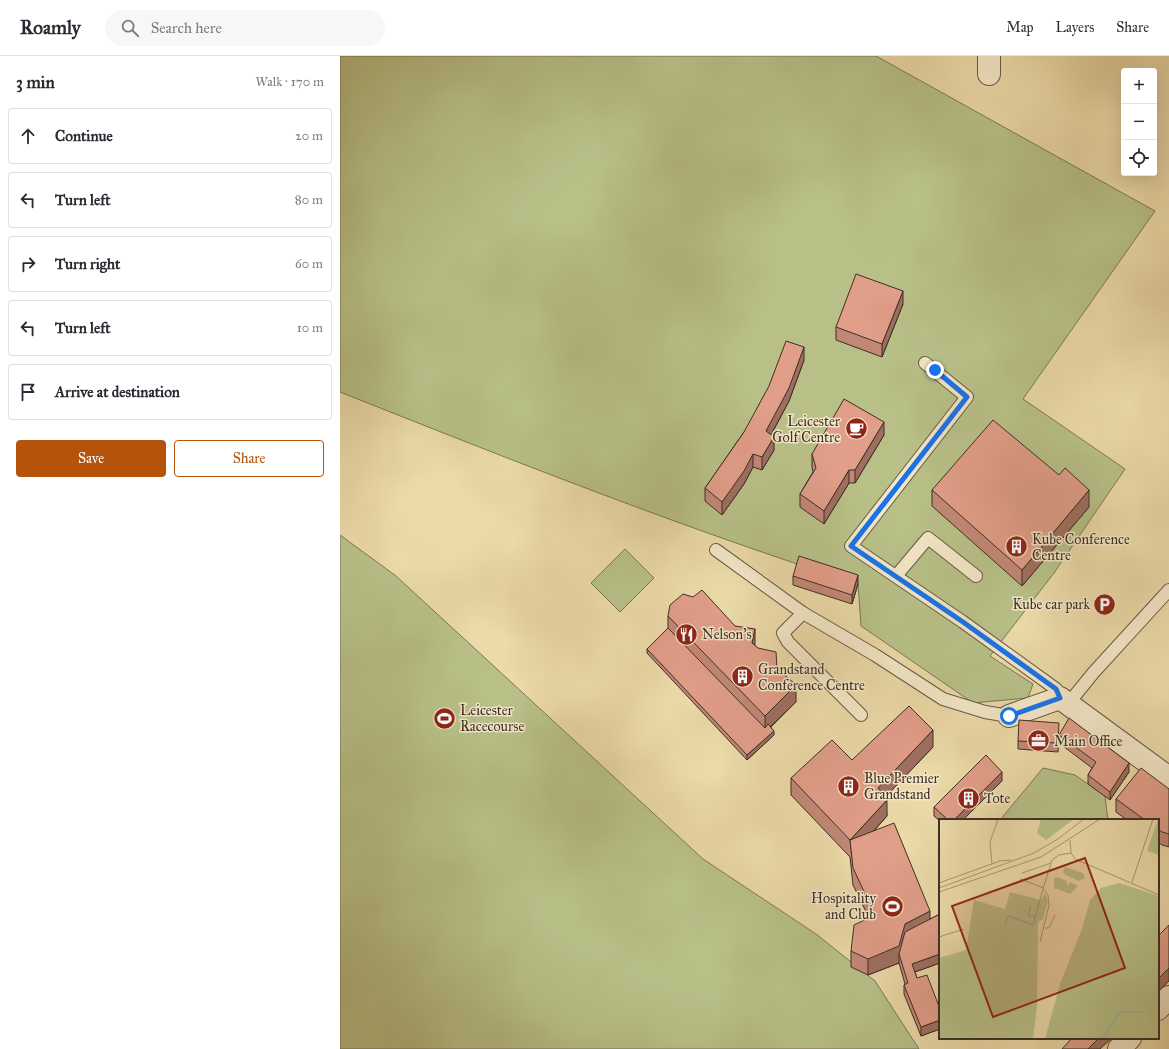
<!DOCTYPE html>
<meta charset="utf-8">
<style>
:root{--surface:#fff;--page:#f7f7f7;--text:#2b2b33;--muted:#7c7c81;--line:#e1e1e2;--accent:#b45309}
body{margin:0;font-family:"IM FELL Great Primer",serif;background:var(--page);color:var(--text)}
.controls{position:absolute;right:12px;top:12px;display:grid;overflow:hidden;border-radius:4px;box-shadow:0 4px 16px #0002}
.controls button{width:36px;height:36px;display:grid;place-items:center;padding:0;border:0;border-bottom:1px solid var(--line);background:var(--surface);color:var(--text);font:20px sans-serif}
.stop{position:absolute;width:12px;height:12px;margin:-9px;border:3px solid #1a73e8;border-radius:50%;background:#fff}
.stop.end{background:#1a73e8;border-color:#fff;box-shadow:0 1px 4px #0008}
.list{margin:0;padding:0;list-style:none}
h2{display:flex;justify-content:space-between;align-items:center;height:52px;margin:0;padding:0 16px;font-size:17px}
h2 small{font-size:13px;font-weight:400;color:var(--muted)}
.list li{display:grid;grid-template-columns:26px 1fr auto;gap:12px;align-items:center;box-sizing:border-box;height:56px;margin:0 8px 8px;padding:0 8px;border:1px solid var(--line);border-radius:4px}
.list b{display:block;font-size:15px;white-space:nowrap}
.list em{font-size:13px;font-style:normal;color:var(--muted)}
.actions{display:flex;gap:8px;padding:12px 16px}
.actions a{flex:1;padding:9px 0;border:1px solid var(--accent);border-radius:4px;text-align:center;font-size:14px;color:var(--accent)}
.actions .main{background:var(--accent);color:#fff}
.icon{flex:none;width:22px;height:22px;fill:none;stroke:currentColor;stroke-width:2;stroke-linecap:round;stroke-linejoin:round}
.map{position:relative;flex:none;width:829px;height:993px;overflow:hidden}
header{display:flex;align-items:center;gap:24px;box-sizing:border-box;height:56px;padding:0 20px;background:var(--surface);border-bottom:1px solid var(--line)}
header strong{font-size:19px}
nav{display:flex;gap:22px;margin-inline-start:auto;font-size:14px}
.search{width:280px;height:36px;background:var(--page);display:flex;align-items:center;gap:10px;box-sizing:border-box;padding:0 14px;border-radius:22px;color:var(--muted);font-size:15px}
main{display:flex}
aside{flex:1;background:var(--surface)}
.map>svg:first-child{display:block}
.green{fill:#b8c088;stroke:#7a7857}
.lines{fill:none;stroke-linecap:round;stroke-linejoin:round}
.lane-casing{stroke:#695a47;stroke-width:14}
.street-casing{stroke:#695a47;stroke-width:24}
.lane{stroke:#f3e7c7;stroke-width:12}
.street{stroke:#f3e7c7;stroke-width:22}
.wall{fill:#c28876;stroke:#3d2f26}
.shaded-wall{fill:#9e6f60;stroke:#3d2f26}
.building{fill:#e19e89;stroke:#3d2f26}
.route{stroke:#1a73e8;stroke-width:5}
.labels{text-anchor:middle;stroke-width:3;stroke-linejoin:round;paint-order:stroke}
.poi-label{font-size:14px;fill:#3d2f26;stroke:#f3e7c7;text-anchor:start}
.inset-river{fill:none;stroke:#9abba3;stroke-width:2}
.inset-road{fill:none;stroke:#a69675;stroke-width:1}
.view{fill:#8f2418;fill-opacity:0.15;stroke:#8f2418;stroke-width:2}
.inset-edge{fill:none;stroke:#3d2f26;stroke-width:2}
</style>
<header>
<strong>Roamly</strong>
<div class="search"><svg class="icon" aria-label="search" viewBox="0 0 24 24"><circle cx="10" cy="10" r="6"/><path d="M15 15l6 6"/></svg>Search here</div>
<nav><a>Map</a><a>Layers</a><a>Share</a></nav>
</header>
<main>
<aside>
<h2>3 min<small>Walk · 170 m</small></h2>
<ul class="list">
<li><svg class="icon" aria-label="ahead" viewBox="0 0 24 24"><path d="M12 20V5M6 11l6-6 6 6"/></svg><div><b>Continue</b></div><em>20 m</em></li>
<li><svg class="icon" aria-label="left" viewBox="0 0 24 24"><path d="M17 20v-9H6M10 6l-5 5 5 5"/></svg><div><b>Turn left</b></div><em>80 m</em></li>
<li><svg class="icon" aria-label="right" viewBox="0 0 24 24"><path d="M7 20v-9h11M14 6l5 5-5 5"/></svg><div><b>Turn right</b></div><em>60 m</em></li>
<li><svg class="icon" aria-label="left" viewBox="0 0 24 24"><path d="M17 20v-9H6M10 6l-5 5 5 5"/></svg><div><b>Turn left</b></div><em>10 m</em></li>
<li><svg class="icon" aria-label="arrive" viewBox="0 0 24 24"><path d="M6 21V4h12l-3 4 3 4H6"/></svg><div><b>Arrive at destination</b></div></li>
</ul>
<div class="actions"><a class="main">Save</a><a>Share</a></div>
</aside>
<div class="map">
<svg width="829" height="993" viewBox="0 0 829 993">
<rect width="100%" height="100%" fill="#ecdaa9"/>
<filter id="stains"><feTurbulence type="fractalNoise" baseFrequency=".005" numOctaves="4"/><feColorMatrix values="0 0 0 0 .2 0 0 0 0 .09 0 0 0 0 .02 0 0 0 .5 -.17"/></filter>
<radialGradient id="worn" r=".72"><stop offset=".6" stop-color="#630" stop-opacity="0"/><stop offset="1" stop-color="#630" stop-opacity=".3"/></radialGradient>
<g class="green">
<path d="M 0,0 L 536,0 L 815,155 L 683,343 L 785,413 L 714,517 L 650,600 L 693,628 L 688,642 L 633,647 L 521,570 L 518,528 C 343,472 171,404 0,336 Z"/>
<polygon points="0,479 56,520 363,803 476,878 535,925 579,993 0,993"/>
<polygon points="285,493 314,522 280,556 251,527"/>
<polygon points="703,712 735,719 765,740 768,764 660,764"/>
</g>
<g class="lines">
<defs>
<g id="lane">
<polyline points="585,307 627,341 511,490 623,566 716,633 720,642"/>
<polyline points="376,494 463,557 535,599 603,643 645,656 669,660"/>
<polyline points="556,520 588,482 636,520"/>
<polyline points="463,557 443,577 448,586 521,659"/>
<polyline points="728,648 754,616 829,534"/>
</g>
<g id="street">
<polyline points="649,18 649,0"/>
<polyline points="669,660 720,642 829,722"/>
<polyline points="818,953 829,941"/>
<polyline points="779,993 790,982"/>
</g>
</defs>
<use href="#lane" class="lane-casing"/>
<use href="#street" class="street-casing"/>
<use href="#lane" class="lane"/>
<use href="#street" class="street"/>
</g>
<g class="wall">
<polygon points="563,248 542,301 496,284 496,271"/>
<polygon points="464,304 449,345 431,379 434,394 422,414 413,411 404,428 382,459 365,445 365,432 404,376"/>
<polygon points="544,379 515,427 509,427 484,468 460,451 460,438 473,416 472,411 472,398"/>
<polygon points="592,434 749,451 682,530 592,450"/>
<polygon points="453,520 518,528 512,548 453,529"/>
<polygon points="328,560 395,570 437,612 456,646 431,671 434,679 407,704 307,597 307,593 328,572"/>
<polygon points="719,679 718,696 678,693 678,685 719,679 789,716 770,744 748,728 748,719 752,712 719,687"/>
<polygon points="593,691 545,741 547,760 534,775 590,863 600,858 600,907 575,916 577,922 600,953 600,973 581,980 564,938 564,929 565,928 559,907 528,919 511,911 511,895 529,862 513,829 510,801 451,739 451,722 512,704"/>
<polygon points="662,725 623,764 600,764 600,765 594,760 594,751"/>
<polygon points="829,733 829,791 822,789 818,786 818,764 787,764 776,756 776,743"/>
</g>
<g class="shaded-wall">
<polygon points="563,235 563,248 542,301 542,288"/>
<polygon points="464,291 464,304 449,345 426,388 426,375"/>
<polygon points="544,366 544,379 515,427 515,414"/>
<polygon points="434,381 434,394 422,414 422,401"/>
<polygon points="413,398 413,411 404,428 382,459 382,446"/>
<polygon points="509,414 509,427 484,468 484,455"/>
<polygon points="749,434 749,451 682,530 682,514"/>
<polygon points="518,519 518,528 512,548 512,539"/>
<polygon points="415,573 415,590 412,587"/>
<polygon points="456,629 456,646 425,676 425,660"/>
<polygon points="593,674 593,691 538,749 538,732"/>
<polygon points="434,675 434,679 407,704 407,699"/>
<polygon points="789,707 789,716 770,744 770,736"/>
<polygon points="662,716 662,725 623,764 614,764"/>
<polygon points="547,744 547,760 512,799 510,784"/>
<polygon points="590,855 590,871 559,898 559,907 528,919 528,903 565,868"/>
<polygon points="600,898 600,907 572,917 572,908"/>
<polygon points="829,912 829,925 818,936 818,923"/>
<polygon points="600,964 600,973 581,980 581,971"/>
<polygon points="759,982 772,982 760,993 748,993"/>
</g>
<g class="building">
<polygon points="516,218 563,235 542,288 496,271"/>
<polygon points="446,285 464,291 449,332 426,375 434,381 422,401 413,398 404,415 382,446 365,432 404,376 429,330"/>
<polygon points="504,343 544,366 515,414 509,414 484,455 460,438 476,412 472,398"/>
<polygon points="653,364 719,419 725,412 749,434 682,514 592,434"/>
<polygon points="459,500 518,519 512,539 453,520"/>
<polygon points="362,534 395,570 415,573 412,587 418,592 436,596 437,612 456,629 425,660 328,560 330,549 343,538 353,541"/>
<polygon points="328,572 425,672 428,668 434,675 407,699 307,593"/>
<polygon points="569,650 593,674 538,732 547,744 510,784 451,722 492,684 512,704"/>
<polygon points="729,662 789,707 770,736 748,719 756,706 719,679"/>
<polygon points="679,664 719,667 718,687 678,685"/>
<polygon points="646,699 662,716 614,764 608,764 594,751"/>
<polygon points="801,712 829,733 829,778 822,776 818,773 818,764 805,764 776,743"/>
<polygon points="554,767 590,855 565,868 559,890 528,903 511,895 514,869 535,859 513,812 510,784"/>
<polygon points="600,858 600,898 572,908 577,922 587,919 600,953 600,964 581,971 564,929 568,927 559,898 565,876"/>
<polygon points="829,869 829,912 818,923 818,880"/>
<polygon points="732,982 759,982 748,993 722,993"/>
</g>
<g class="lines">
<polyline class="route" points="595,314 627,341 511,490 623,566 716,633 720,642 669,660"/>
</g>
<defs>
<symbol id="cafe-disc" viewBox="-11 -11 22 22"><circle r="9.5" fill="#8f2418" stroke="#f3e7c7"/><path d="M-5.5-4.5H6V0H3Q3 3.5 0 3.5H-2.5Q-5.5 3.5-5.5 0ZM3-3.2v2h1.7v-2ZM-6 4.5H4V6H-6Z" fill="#fff"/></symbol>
<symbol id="building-disc" viewBox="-11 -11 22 22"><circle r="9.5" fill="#8f2418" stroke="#f3e7c7"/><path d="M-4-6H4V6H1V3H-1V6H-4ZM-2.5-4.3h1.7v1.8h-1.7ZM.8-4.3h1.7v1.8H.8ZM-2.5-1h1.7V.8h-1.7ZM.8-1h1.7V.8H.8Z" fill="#fff"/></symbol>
<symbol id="parking-disc" viewBox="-11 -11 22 22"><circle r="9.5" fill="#8f2418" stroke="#f3e7c7"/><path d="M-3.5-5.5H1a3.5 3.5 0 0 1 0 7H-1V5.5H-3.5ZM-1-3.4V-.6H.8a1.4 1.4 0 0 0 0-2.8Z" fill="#fff"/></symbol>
<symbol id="restaurant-disc" viewBox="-11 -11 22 22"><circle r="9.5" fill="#8f2418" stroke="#f3e7c7"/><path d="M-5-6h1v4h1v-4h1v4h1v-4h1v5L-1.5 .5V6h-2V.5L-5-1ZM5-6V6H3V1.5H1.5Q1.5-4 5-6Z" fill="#fff"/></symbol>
<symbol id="stadium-disc" viewBox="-11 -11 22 22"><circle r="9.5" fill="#8f2418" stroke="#f3e7c7"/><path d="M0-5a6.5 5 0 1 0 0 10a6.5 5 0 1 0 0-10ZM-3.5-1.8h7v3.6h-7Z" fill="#fff"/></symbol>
<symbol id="office-disc" viewBox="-11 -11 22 22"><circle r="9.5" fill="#8f2418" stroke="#f3e7c7"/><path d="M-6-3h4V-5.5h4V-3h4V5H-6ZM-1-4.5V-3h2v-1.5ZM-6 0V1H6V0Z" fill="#fff"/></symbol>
</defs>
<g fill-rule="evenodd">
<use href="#cafe-disc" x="504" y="360" width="25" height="25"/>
<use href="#building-disc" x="664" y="478" width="25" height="25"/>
<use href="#parking-disc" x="752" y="536" width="25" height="25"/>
<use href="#restaurant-disc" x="334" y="566" width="25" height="25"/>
<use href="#building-disc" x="390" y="608" width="25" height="25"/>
<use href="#stadium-disc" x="92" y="650" width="25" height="25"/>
<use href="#office-disc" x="686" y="672" width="25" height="25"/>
<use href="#building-disc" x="496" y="718" width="25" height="25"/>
<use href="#building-disc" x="616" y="730" width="25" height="25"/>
<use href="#stadium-disc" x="540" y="838" width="25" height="25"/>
</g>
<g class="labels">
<g class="poi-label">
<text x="500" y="370" text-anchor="end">Leicester<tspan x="500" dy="16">Golf Centre</tspan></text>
<text x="692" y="488">Kube Conference<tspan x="692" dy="16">Centre</tspan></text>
<text x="750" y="553" text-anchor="end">Kube car park</text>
<text x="362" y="583">Nelson's</text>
<text x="418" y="618">Grandstand<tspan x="418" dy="16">Conference Centre</tspan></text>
<text x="120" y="659">Leicester<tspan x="120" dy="16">Racecourse</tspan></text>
<text x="714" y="690">Main Office</text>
<text x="524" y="727">Blue Premier<tspan x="524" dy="16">Grandstand</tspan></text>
<text x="644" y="747">Tote</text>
<text x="536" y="847" text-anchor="end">Hospitality<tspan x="536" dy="16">and Club</tspan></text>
</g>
</g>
<g transform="translate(599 763)">
<rect width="220" height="220" fill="#ecdaa9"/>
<path d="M 102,0 L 135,0 L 107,21 L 98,14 ZM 219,0 L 220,0 L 220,36 L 208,32 ZM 126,48 L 144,54 L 146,59 L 140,62 L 127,56 L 124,53 ZM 118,58 L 128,62 L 129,67 L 131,63 L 139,67 L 131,75 L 115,69 L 115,59 ZM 180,64 L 220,77 L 220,220 L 106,220 L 121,165 L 143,110 L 151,81 L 162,69 ZM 71,73 L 102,81 L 106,74 L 109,82 L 104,100 L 99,103 L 98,187 L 94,220 L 0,220 L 0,139 L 27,131 L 35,81 L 66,90 Z" fill="#b8c088"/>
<path class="inset-river" d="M 163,220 L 181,193 L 203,193"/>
<path class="inset-road" d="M 131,21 L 132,34M 53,45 L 51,23 L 59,0M 83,54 L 112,44M 81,60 L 105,69M 193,63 L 214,0M 0,64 L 61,42 L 72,41M 0,69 L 95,34 L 119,20 L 145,0M 0,73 L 102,38 L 161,0M 92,87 L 89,96 L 96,98M 66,105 L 69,97 L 94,106 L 104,70M 106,109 L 110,109 L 116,96M 0,118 L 25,110M 101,123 L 110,86 L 109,76 L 104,70 L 113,41 L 120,36 L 132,34 L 136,40 L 220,76"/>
<path class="view" d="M 146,39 L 186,149 L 54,198 L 13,87 Z"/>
<rect width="220" height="220" class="inset-edge"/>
</g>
<rect width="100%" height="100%" filter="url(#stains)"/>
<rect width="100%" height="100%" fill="url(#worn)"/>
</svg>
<div class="controls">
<button>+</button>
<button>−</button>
<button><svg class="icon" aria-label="locate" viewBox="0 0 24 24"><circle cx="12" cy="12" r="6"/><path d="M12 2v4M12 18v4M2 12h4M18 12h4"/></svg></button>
</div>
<div class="stop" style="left:669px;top:660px"></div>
<div class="stop end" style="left:595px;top:314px"></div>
</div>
</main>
